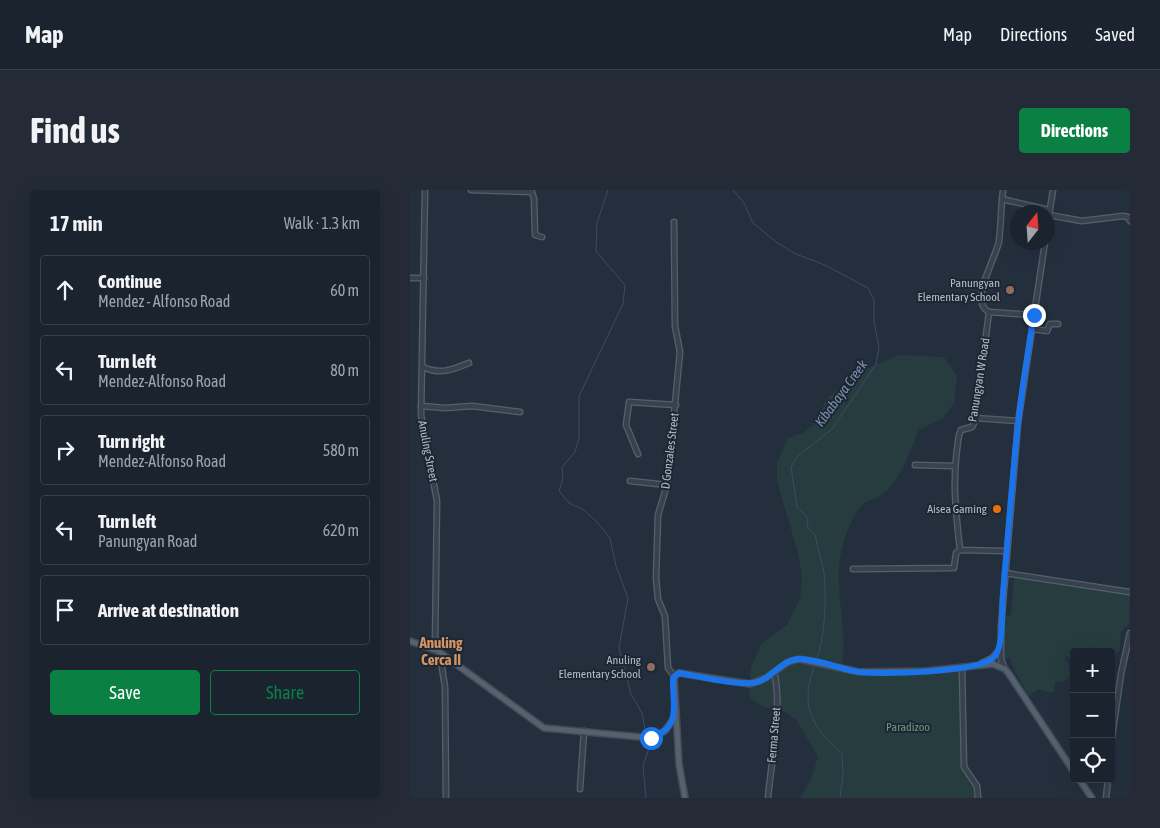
<!DOCTYPE html>
<meta charset="utf-8">
<style>
:root{--surface:#1b232e;--page:#242b36;--text:#f1f3f6;--muted:#a0a4aa;--line:#39404a;--accent:#0b8043}
body{margin:0;font-family:"Asap Condensed",sans-serif;background:var(--page);color:var(--text)}
.controls{position:absolute;right:15px;bottom:15px;display:grid;overflow:hidden;border-radius:5px;box-shadow:0 5px 20px #0002}
.controls button{width:45px;height:45px;display:grid;place-items:center;padding:0;border:0;border-bottom:1px solid var(--line);background:var(--surface);color:var(--text);font:25px sans-serif}
.compass{position:absolute;left:600px;top:15px;width:45px;height:45px;border-radius:50%;background:var(--surface);box-shadow:0 5px 20px #0002;rotate:17deg}
.stop{position:absolute;width:15px;height:15px;margin:-11px;border:4px solid #1a73e8;border-radius:50%;background:#fff}
.stop.end{background:#1a73e8;border-color:#fff;box-shadow:0 1px 5px #0008}
.list{margin:0;padding:0;list-style:none}
h2{display:flex;justify-content:space-between;align-items:center;height:65px;margin:0;padding:0 20px;font-size:21px}
h2 small{font-size:16px;font-weight:400;color:var(--muted)}
.list li{display:grid;grid-template-columns:32px 1fr auto;gap:15px;align-items:center;box-sizing:border-box;height:70px;margin:0 10px 10px;padding:0 10px;border:1px solid var(--line);border-radius:5px}
.list b{display:block;font-size:19px;white-space:nowrap}
.list p{margin:0;font-size:16px;white-space:nowrap;color:var(--muted)}
.list em{font-size:16px;font-style:normal;color:var(--muted)}
.actions{display:flex;gap:10px;padding:15px 20px}
.actions a{flex:1;padding:11px 0;border:1px solid var(--accent);border-radius:5px;text-align:center;font-size:18px;color:var(--accent)}
.actions .main{background:var(--accent);color:#fff}
.icon{flex:none;width:28px;height:28px;fill:none;stroke:currentColor;stroke-width:2;stroke-linecap:round;stroke-linejoin:round}
.map{position:relative;flex:none;width:720px;height:608px;overflow:hidden;border-radius:5px}
header{display:flex;align-items:center;gap:30px;box-sizing:border-box;height:70px;padding:0 25px;background:var(--surface);border-bottom:1px solid var(--line)}
header strong{font-size:24px}
nav{display:flex;gap:28px;margin-inline-start:auto;font-size:18px}
.intro{display:flex;align-items:center;justify-content:space-between;box-sizing:border-box;height:120px;padding:0 30px}
h1{margin:0;font-size:35px}
.button{padding:12px 22px;border-radius:5px;background:var(--accent);color:#fff;font-size:18px;font-weight:700}
main{display:flex;gap:30px;padding:0 30px}
aside{flex:1;background:var(--surface);border-radius:5px;box-shadow:0 5px 20px #0002}
.map>svg:first-child{display:block}
.green{fill:#263c3f}
.lines{fill:none;stroke-linecap:round;stroke-linejoin:round}
.stream{stroke:#394c67;stroke-width:1}
.minor-casing{stroke:#565f6c;stroke-width:7}
.major-casing{stroke:#414a57;stroke-width:8}
.minor{stroke:#38414e;stroke-width:4.5}
.major{stroke:#56606e;stroke-width:5}
.route{stroke:#1a73e8;stroke-width:6}
.education-dot{fill:#8d6e63;stroke:#1d2633;stroke-width:2}
.food-dot{fill:#e8710a;stroke:#1d2633;stroke-width:2}
.labels{text-anchor:middle;stroke-width:4;stroke-linejoin:round;paint-order:stroke}
.poi-label{font-size:12px;fill:#b4bcc9;stroke:#1d2633;text-anchor:end}
.street-label{font-size:12px;fill:#b4bcc9;stroke:#1d2633}
.park-label{font-size:12px;fill:#6b9a76;stroke:#1d2633}
.water-label{font-size:14px;font-style:italic;fill:#7c92b1;stroke:#1d2633}
.quarter-label{font-size:15px;font-weight:bold;fill:#d59563;stroke:#1d2633}
</style>
<header>
<strong>Map</strong>
<nav><a>Map</a><a>Directions</a><a>Saved</a></nav>
</header>
<div class="intro"><h1>Find us</h1><a class="button">Directions</a></div>
<main>
<aside>
<h2>17 min<small>Walk · 1.3 km</small></h2>
<ul class="list">
<li><svg class="icon" aria-label="ahead" viewBox="0 0 24 24"><path d="M12 20V5M6 11l6-6 6 6"/></svg><div><b>Continue</b><p>Mendez - Alfonso Road</p></div><em>60 m</em></li>
<li><svg class="icon" aria-label="left" viewBox="0 0 24 24"><path d="M17 20v-9H6M10 6l-5 5 5 5"/></svg><div><b>Turn left</b><p>Mendez-Alfonso Road</p></div><em>80 m</em></li>
<li><svg class="icon" aria-label="right" viewBox="0 0 24 24"><path d="M7 20v-9h11M14 6l5 5-5 5"/></svg><div><b>Turn right</b><p>Mendez-Alfonso Road</p></div><em>580 m</em></li>
<li><svg class="icon" aria-label="left" viewBox="0 0 24 24"><path d="M17 20v-9H6M10 6l-5 5 5 5"/></svg><div><b>Turn left</b><p>Panungyan Road</p></div><em>620 m</em></li>
<li><svg class="icon" aria-label="arrive" viewBox="0 0 24 24"><path d="M6 21V4h12l-3 4 3 4H6"/></svg><div><b>Arrive at destination</b></div></li>
</ul>
<div class="actions"><a class="main">Save</a><a>Share</a></div>
</aside>
<div class="map">
<svg width="720" height="608" viewBox="0 0 720 608">
<rect width="100%" height="100%" fill="#242f3e"/>
<g class="green">
<path d="M 489,165 L 534,167 L 547,186 L 544,213 L 533,228 L 509,240 C 500,261 493,284 477,301 C 470,308 457,309 451,316 C 444,324 437,341 434,351 C 420,394 440,438 431,481 L 445,486 L 456,484 L 513,485 L 549,481 L 552,578 L 565,598 L 565,608 L 390,608 L 401,589 L 408,567 L 386,529 L 371,520 L 353,517 L 339,508 L 341,478 L 351,454 L 377,435 L 390,409 L 392,385 L 388,363 L 367,291 L 367,273 L 378,248 L 393,243 L 408,230 L 416,209 L 451,181 Z"/>
<polygon points="604,387 720,404 719,434 711,441 710,460 701,470 701,462 664,462 664,471 656,466 655,469 659,476 660,486 656,491 645,492 644,501 641,503 628,499 619,506 605,482 600,468 595,470 593,464 594,426 601,425"/>
</g>
<g class="lines">
<g class="stream">
<polyline points="198,0 187,33 186,61 215,95 213,114 169,206 169,248 165,262 152,277 153,289 149,301 159,313 174,320 186,331 200,348 206,376 218,408 209,458 221,504 232,523 236,546"/>
<path d="M 323,0 L 334,13 L 343,33 L 366,52 L 386,64 L 417,76 L 458,98 L 464,110 L 464,132 L 469,157 L 466,174 L 422,239 L 388,266 L 381,277 L 387,317 L 397,327 L 398,338 L 405,344 C 407,358 412,370 414,382 C 417,408 415,448 406,471"/>
<path d="M 405,475 C 389,515 401,537 432,563 L 433,584 L 430,608"/>
<polyline points="236,608 233,576 239,558 237,550"/>
</g>
<defs>
<g id="minor">
<polyline points="15,0 11,225 27,311 25,455 30,465 35,497 36,608"/>
<polyline points="61,0 122,2 124,9 125,45 132,47"/>
<path d="M 593,0 C 591,17 591,34 589,51 C 587,66 558,112 579,122 L 624,125"/>
<polyline points="592,9 639,20"/>
<polyline points="639,25 672,31 713,26 718,27 720,31"/>
<polyline points="264,32 265,136 270,162 257,295 248,325 246,388 248,409 255,426 258,478 264,486"/>
<polyline points="638,32 643,0"/>
<polyline points="0,88 14,88"/>
<path d="M 579,122 L 565,231 L 562,237 L 551,240 L 549,245 C 542,288 545,316 550,360 L 597,361"/>
<polyline points="622,139 637,141 640,134 648,134"/>
<path d="M 13,177 C 30,185 42,180 59,173"/>
<polyline points="11,216 35,218 62,216 110,222"/>
<polyline points="565,228 608,231"/>
<polyline points="228,264 216,235 219,212 266,215"/>
<polyline points="505,275 544,276"/>
<polyline points="220,291 257,295"/>
<polyline points="443,379 544,378 546,363 550,360"/>
<polyline points="595,383 720,402"/>
<polyline points="572,473 582,468 590,459"/>
<polyline points="552,477 554,577 567,596 568,608"/>
<polyline points="595,479 591,469 591,437 608,233 635,52"/>
<polyline points="701,554 711,484 720,443"/>
<polyline points="170,599 174,541"/>
<path d="M 358,608 C 361,572 373,515 364,482"/>
<polyline points="696,608 698,589"/>
</g>
<g id="major">
<polyline points="0,451 28,461 134,538 241,548 255,541 265,526"/>
<polyline points="669,589 682,608"/>
<polyline points="275,608 269,574 264,486 269,483 340,494 356,488 378,472 389,469 449,482 516,481 583,474 595,479 599,484 664,582"/>
</g>
</defs>
<use href="#minor" class="minor-casing"/>
<use href="#major" class="major-casing"/>
<use href="#minor" class="minor"/>
<use href="#major" class="major"/>
</g>
<g class="lines">
<path class="route" d="M 241,548 C 273,536 262,515 263,488 L 269,483 C 287,486 332,497 348,492 C 363,487 372,469 390,469 C 410,469 428,479 449,482 C 473,484 565,483 583,468 C 595,458 591,419 593,403 C 598,347 602,290 608,234 C 612,198 618,161 624,125"/>
</g>
<g class="education-dot">
<circle cx="600" cy="100" r="5"/>
<circle cx="241" cy="477" r="5"/>
</g>
<circle class="food-dot" cx="587" cy="319" r="5"/>
<g class="labels">
<g class="poi-label">
<text x="590" y="97">Panungyan<tspan x="590" dy="14">Elementary School</tspan></text>
<text x="577" y="323">Aisea Gaming</text>
<text x="231" y="474">Anuling<tspan x="231" dy="14">Elementary School</tspan></text>
</g>
<g class="street-label">
<text transform="translate(569 190) rotate(-81)" y="4">Panungyan W Road</text>
<text transform="translate(18 261) rotate(79)" y="4">Anuling Street</text>
<text transform="translate(260 261) rotate(-83)" y="4">D Gonzales Street</text>
<text transform="translate(364 545) rotate(-85)" y="4">Ferma Street</text>
</g>
<g class="park-label">
<text x="498" y="541">Paradizoo</text>
</g>
<g class="water-label">
<text transform="translate(431 203) rotate(-54)" y="5">Kibabaya Creek</text>
</g>
<g class="quarter-label">
<text x="31" y="458">Anuling<tspan x="31" dy="17">Cerca II</tspan></text>
</g>
</g>
</svg>
<div class="controls">
<button>+</button>
<button>−</button>
<button><svg class="icon" aria-label="locate" viewBox="0 0 24 24"><circle cx="12" cy="12" r="6"/><path d="M12 2v4M12 18v4M2 12h4M18 12h4"/></svg></button>
</div>
<svg class="compass" viewBox="-18 -18 36 36"><path d="M0-13l5 13h-10z" fill="#e53935"/><path d="M0 13l5-13h-10z" fill="#a0a4aa"/></svg>
<div class="stop" style="left:241px;top:548px"></div>
<div class="stop end" style="left:624px;top:125px"></div>
</div>
</main>
